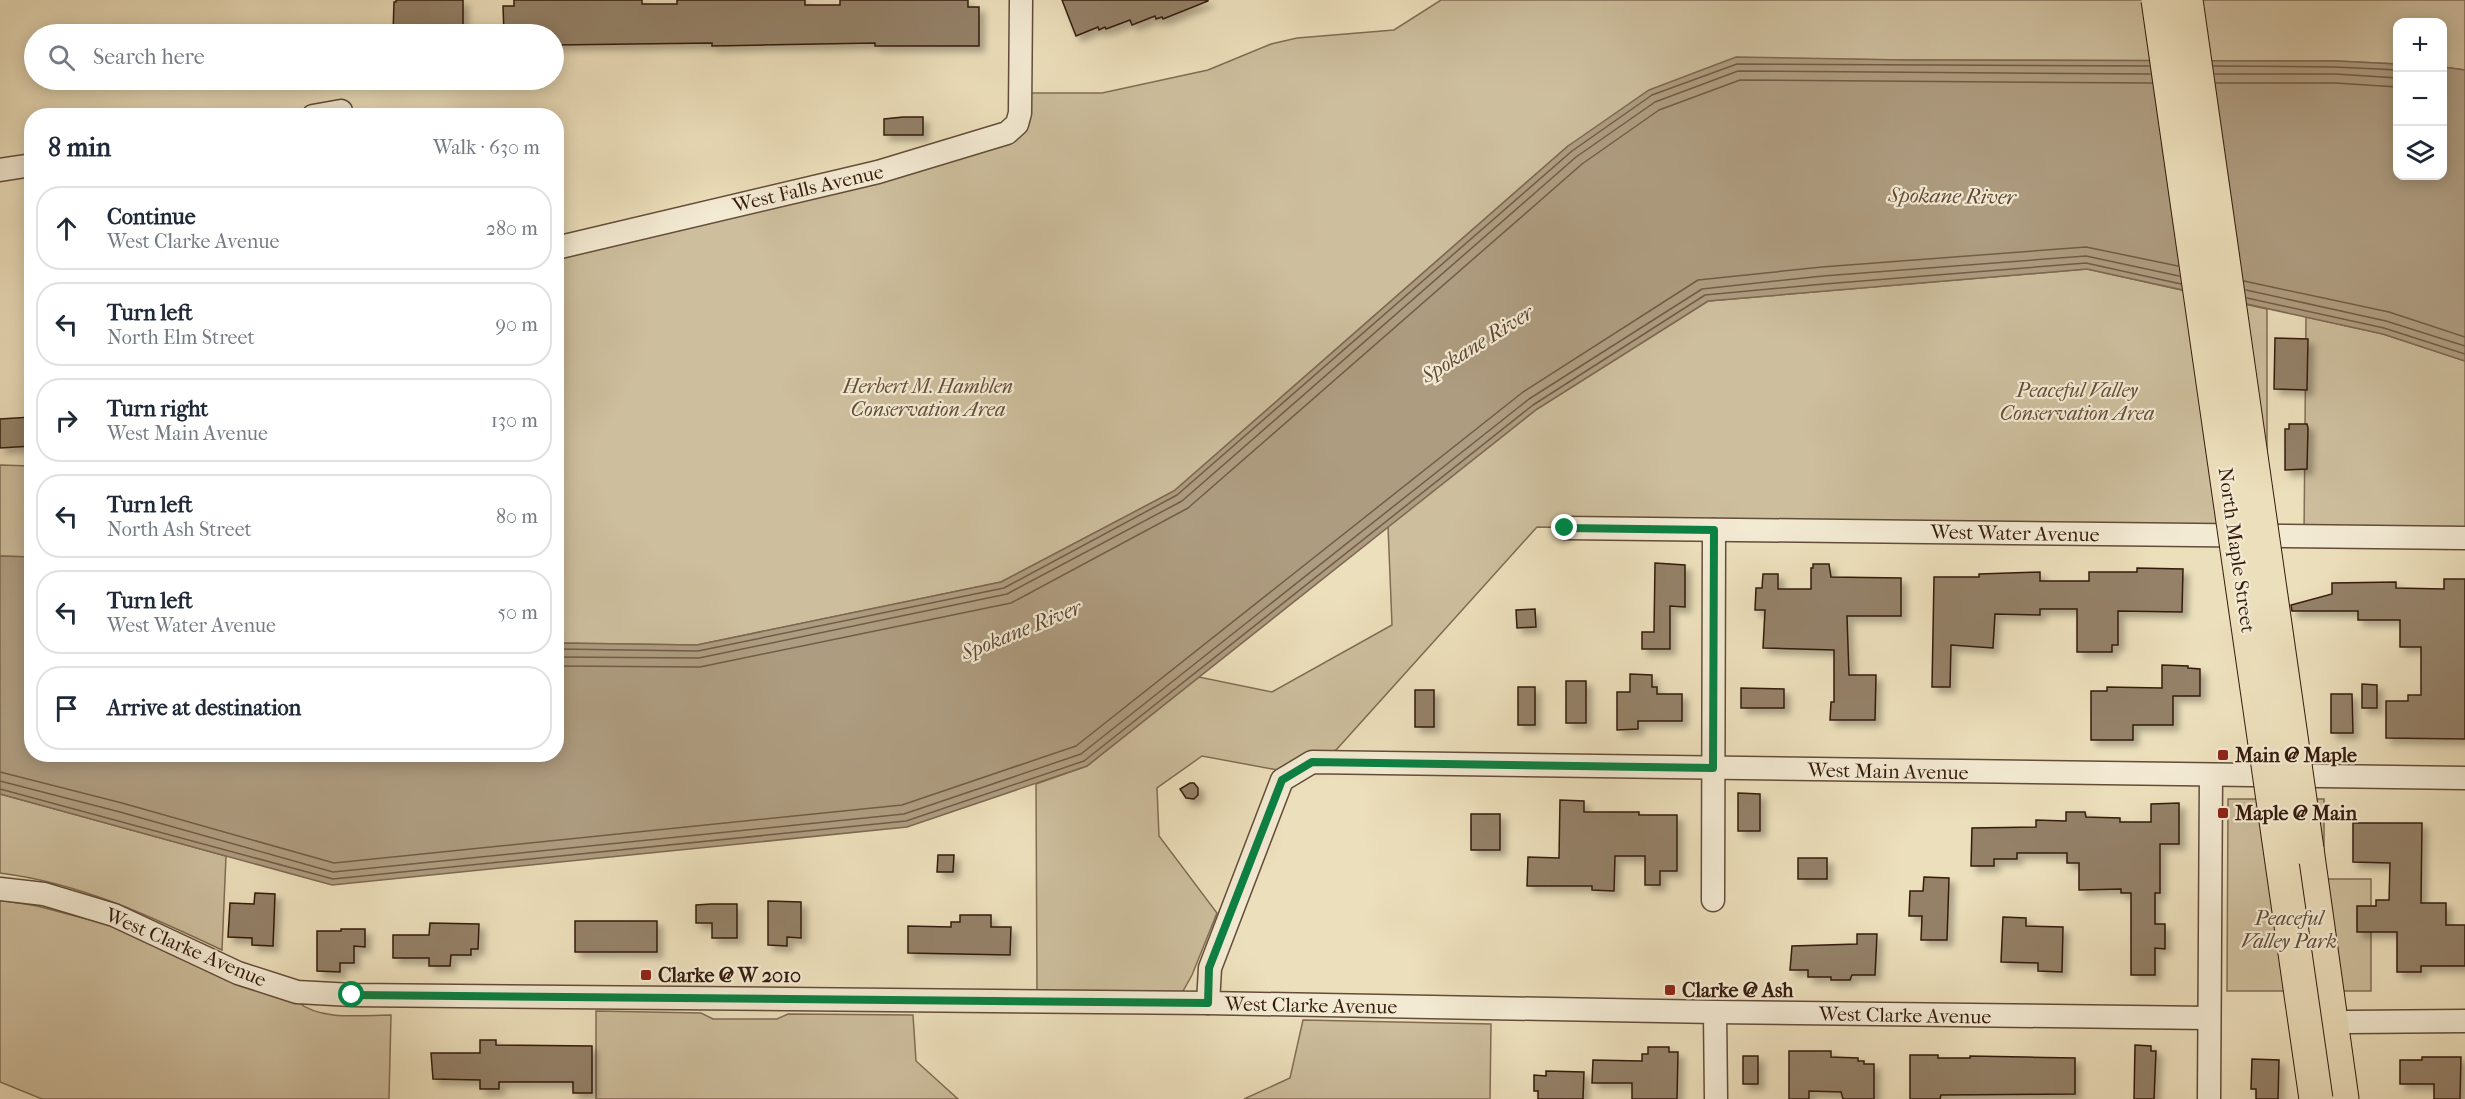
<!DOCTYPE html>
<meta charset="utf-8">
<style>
:root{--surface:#fff;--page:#f6f6f7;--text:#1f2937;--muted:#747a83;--line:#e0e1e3}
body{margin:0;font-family:"IM FELL French Canon",serif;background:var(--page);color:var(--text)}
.controls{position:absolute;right:18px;top:18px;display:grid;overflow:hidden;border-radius:12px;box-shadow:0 3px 15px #0003}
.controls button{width:54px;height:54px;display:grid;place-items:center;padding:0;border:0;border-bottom:2px solid var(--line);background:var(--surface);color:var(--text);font:30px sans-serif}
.stop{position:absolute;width:18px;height:18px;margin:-14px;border:4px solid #0b8043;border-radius:50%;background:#fff}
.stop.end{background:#0b8043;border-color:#fff;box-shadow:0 2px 6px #0008}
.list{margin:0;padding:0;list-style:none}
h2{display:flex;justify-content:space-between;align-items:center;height:78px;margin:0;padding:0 24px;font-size:26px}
h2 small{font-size:20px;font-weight:400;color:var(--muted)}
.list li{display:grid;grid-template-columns:39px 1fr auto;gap:18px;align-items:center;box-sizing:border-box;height:84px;margin:0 12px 12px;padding:0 12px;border:2px solid var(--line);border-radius:24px}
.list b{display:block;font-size:22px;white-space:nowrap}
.list p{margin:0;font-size:20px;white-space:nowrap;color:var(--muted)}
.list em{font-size:20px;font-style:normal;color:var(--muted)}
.icon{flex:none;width:33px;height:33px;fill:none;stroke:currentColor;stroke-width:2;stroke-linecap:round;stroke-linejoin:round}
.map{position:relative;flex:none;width:2465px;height:1099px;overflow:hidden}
.search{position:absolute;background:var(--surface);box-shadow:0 3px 15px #0003;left:24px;top:24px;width:540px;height:66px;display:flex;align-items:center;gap:15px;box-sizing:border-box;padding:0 21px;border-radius:33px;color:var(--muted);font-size:22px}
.panel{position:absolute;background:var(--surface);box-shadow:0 3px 15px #0003;left:24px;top:108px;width:540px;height:654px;border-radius:24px}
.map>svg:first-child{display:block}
.green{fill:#cdbe9d;stroke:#816c54;stroke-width:1.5}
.water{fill:#ae9c80;stroke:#7e6852;stroke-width:1.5}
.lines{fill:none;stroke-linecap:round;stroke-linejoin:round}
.shore{stroke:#725c46;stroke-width:1.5}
.building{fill:#948167;stroke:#351b0c;stroke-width:1.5;filter:url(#shadow)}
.street-casing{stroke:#634c38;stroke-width:25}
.primary-casing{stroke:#351b0c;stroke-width:35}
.street{stroke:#f3ead3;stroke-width:22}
.primary{stroke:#ecdfbb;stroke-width:33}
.primary-bridge-casing{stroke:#351b0c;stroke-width:35;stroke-linecap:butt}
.primary-bridge{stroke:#ecdfbb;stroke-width:33}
.route{stroke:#0b8043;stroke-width:8}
.poi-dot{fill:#8f2418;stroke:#f3ead3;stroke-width:2}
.labels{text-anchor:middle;stroke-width:4.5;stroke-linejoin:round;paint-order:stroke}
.street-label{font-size:20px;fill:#351b0c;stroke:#f3ead3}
.park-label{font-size:20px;font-style:italic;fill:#634c38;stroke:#f3ead3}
.poi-label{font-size:20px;font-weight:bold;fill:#351b0c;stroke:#f3ead3;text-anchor:start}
.water-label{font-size:21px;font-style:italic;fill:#5f4835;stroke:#f3ead3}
</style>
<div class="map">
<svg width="2465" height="1099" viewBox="0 0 2465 1099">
<defs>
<filter id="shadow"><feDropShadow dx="5.5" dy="5.5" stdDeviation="3" flood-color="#0004"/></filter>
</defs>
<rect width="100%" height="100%" fill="#ecdfbb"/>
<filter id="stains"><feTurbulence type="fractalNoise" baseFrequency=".00333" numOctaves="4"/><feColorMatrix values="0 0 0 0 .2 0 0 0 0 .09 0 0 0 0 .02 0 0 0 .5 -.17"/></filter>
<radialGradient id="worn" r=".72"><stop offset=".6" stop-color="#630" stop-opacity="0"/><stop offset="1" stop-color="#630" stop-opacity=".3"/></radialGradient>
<g class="green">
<polygon points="1441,0 2465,0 2465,70 2443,67 2442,22 2398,22 2397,64 2336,61 1905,60 1736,58 1568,146 1174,491 1001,582 697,645 557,643 557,255 997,145 1030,93 1102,93 1208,70 1271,44 1297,38 1394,30"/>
<polygon points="2087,269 2267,309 2267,536 1537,527 1336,750 1310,757 1283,771 1202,756 1157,788 1159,836 1217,913 1192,975 1183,991 1166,995 1037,994 1036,784 1087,766 1199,677 1272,692 1392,625 1388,526 1537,409 1708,301"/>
<polygon points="2306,317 2383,334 2465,361 2465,538 2304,536"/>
<polygon points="0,465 31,466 31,557 0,556"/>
<path d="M 0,794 L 226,856 L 222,950 C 150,916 80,883 0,873 Z"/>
<polygon points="2228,799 2324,799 2324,879 2371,879 2371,991 2227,991"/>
<path d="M 0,900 L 37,906 L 114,926 L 298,1002 C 320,1021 364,1015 391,1015 L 389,1099 L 42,1099 L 0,1082 Z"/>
<polygon points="596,1011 701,1013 713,1019 777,1019 788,1014 913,1015 916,1061 958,1099 596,1099"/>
<polygon points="1303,1020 1491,1024 1490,1099 1244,1099 1290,1078"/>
</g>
<polygon class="water" points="1736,57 1905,60 2336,61 2397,64 2398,176 2442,176 2443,67 2465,70 2465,361 2383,334 2087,269 1708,301 1537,409 1087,766 907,827 332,885 0,794 0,556 31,557 32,754 556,754 557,643 697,645 1001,582 1174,491 1568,146 1649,90"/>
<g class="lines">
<g class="shore">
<polyline points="2214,66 2335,67 2398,70"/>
<polyline points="2215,74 2335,74 2398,78"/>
<polyline points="2216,83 2335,83 2398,87"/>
<polyline points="2244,281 2389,312 2465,337"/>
<polyline points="2246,290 2386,321 2465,346"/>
<polyline points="2247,298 2384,328 2465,354"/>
<polyline points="556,649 698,651 1004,588 1177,495 1572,151 1652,95 1737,64 2149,66"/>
<polyline points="556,657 699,658 1007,594 1182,501 1576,157 1655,102 1738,71 2150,74"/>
<polyline points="556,666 700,667 1011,603 1188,508 1582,164 1659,110 1740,80 2152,83"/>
<polyline points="0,772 122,803 334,863 902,805 1076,746 1523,392 1698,280 1822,267 2086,247 2178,266"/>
<polyline points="0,781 120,812 333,872 904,814 1081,754 1529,399 1702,289 1823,276 2086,256 2179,276"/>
<polyline points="0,789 333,879 906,821 1084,761 1533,405 1705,295 1824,284 2086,263 2181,284"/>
</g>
</g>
<g class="building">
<polygon points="396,0 463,0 463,34 393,34 394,2 396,2"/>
<polygon points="514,0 642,0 642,4 677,4 677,0 805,0 805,5 840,5 840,0 968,0 968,7 979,7 979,46 875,46 875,43 712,46 712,43 554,45 554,34 504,34 503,6 514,6"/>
<polygon points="1062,0 1208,0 1208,1 1163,19 1162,17 1156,19 1155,16 1132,25 1130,20 1106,29 1105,27 1099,30 1098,27 1076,36"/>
<polygon points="903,117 923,117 923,135 884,135 884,119"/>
<polygon points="2275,338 2308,339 2307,390 2274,389"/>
<polygon points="32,417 32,446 0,448 0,419"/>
<polygon points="2289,424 2307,424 2308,428 2307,469 2285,470 2285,429 2289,429"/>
<polygon points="1655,563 1685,565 1685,607 1670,606 1670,649 1642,649 1642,632 1654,632"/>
<polygon points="1813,564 1829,564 1831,577 1901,578 1901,616 1847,616 1849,675 1876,675 1875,720 1830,720 1831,702 1834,702 1834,650 1763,648 1765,610 1755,610 1756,588 1762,588 1763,574 1778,574 1778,589 1811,589 1811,568 1813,568"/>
<polygon points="2137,568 2183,569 2182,612 2118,611 2118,645 2112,645 2112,652 2077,652 2077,609 2040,609 2040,615 1995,614 1993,648 1951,645 1950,687 1932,687 1934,577 1979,577 1979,574 2040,572 2040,581 2089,581 2089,572 2137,572"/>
<polygon points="2444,579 2465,579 2465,739 2386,738 2386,701 2408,701 2408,695 2421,695 2421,647 2400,647 2400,620 2358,620 2358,611 2292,611 2291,605 2332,594 2332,583 2396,582 2396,588 2444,589"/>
<polygon points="1535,609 1536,627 1517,628 1516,610"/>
<polygon points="2162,665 2188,666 2188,668 2200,669 2200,696 2173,696 2173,725 2133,725 2133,740 2091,740 2091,691 2107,691 2107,687 2162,688"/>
<polygon points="1630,674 1652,675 1652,687 1657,687 1657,694 1682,694 1682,721 1638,721 1638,729 1617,730 1617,692 1630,692"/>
<rect x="1566" y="681" width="20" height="42"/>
<polygon points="2362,684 2377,685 2377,708 2362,708"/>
<rect x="1518" y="687" width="17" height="38"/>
<polygon points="1741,688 1784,689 1784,708 1741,708"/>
<rect x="1415" y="690" width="19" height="37"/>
<polygon points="2331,694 2352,694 2353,733 2331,733"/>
<polygon points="1190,783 1194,783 1198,788 1198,795 1194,799 1186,798 1180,789"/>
<polygon points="1738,793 1760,794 1760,831 1738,831"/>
<polygon points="1560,800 1584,801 1584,812 1639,812 1639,815 1677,815 1677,871 1660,871 1660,885 1645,885 1645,856 1615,856 1614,891 1592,890 1592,886 1527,886 1528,857 1559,858"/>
<polygon points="2179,803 2179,844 2160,844 2160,893 2155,893 2155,924 2165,924 2165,949 2155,948 2155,975 2131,975 2131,893 2121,893 2121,889 2079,890 2079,863 2067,863 2067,853 2017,853 2017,859 1994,859 1994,866 1971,866 1972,828 2036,827 2036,820 2066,821 2066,812 2085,812 2086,817 2120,818 2120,822 2151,822 2151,804"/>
<rect x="1471" y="814" width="29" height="36"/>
<polygon points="2353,823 2422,823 2421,903 2446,903 2446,925 2465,925 2465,966 2421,966 2421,972 2397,972 2397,932 2357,932 2357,906 2376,906 2376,900 2389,900 2390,863 2353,862"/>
<polygon points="938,855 954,855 953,872 937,872"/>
<rect x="1798" y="858" width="29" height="21"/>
<polygon points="1924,877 1949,878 1947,940 1921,940 1922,916 1909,916 1910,891 1923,891"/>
<polygon points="255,893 275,894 273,946 252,945 252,938 228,937 230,903 254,904"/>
<polygon points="768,901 801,902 801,938 787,937 787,946 768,945"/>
<polygon points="711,904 737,904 737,938 712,938 712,923 696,923 696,905"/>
<polygon points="960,915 991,915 991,927 1011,927 1010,955 908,953 908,926 951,927 951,922 960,922"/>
<polygon points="2003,917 2026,918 2026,926 2063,927 2062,972 2038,971 2038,963 2001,962"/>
<rect x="575" y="921" width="82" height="31"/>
<polygon points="430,923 479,924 478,949 471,949 471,955 451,955 450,966 429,966 429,958 393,958 393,935 429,935"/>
<polygon points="341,929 365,929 365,947 354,946 354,963 340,963 340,972 317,971 317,931 341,931"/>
<polygon points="1857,934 1877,934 1875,975 1852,975 1850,980 1831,980 1831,977 1808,977 1808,970 1790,970 1792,946 1857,944"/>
<polygon points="480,1040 496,1040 496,1045 592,1046 592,1093 573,1093 573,1082 499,1082 499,1089 480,1089 480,1080 433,1079 431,1053 480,1053"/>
<polygon points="2135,1045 2151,1046 2151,1051 2156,1051 2154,1099 2134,1099"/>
<polygon points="1648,1047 1669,1047 1669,1052 1678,1052 1677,1099 1632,1099 1632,1083 1592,1083 1593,1060 1642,1061 1642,1054 1648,1054"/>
<polygon points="1789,1051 1831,1051 1831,1057 1858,1058 1858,1061 1864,1061 1864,1064 1874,1064 1874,1099 1843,1099 1841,1092 1809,1091 1809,1099 1789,1099"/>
<polygon points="1910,1055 1938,1055 1938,1058 1970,1058 1970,1056 2075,1058 2075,1094 1941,1095 1940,1099 1910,1099"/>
<rect x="1743" y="1056" width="15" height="28"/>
<polygon points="2422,1057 2461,1057 2460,1099 2434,1099 2434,1084 2400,1084 2400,1060 2422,1060"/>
<polygon points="2252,1059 2279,1060 2278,1099 2256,1099 2256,1089 2251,1089"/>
<polygon points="1546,1071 1584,1072 1583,1099 1538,1099 1538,1091 1534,1091 1534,1075 1546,1076"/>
</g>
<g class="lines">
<defs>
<g id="street">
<polyline points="313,116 341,111"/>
<polyline points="0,170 32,165"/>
<polyline points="556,248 878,172 1007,133 1017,124 1020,113 1021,0"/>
<polyline points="1565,528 2465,538"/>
<polyline points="0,889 44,894 114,915 238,973 297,992 352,995 1208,1003 1715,1012 2209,1018"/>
<polyline points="1713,900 1714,530"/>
<polyline points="1208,1003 1210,968 1282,780 1312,762 2465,778"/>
<polyline points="1715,1012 1716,1099"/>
<polyline points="2348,1022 2465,1021"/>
<polyline points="2209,1099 2211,775"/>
</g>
<polyline id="primary" points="2307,849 2342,1099"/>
</defs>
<use href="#street" class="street-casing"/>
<use href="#primary" class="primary-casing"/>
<use href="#street" class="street"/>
<use href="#primary" class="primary"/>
<defs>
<g id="primary-bridge">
<polyline points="2158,0 2316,1099"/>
<polyline points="2186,0 2307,849"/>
</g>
</defs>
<use href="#primary-bridge" class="primary-bridge-casing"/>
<use href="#primary-bridge" class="primary-bridge"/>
</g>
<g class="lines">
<polyline class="route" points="352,995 1208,1003 1209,968 1282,780 1312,762 1713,768 1714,530 1565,528"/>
</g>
<g class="poi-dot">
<rect x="2217" y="749" width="12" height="12" rx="3"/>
<rect x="2217" y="807" width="12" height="12" rx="3"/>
<rect x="640" y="969" width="12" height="12" rx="3"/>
<rect x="1664" y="984" width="12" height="12" rx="3"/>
</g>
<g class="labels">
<g class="street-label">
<text transform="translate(808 188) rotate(-13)" y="7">West Falls Avenue</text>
<text transform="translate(2015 533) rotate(1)" y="7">West Water Avenue</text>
<text transform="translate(2237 550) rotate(82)" y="7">North Maple Street</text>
<text transform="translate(1888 771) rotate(1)" y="7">West Main Avenue</text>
<text transform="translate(186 947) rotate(23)" y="7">West Clarke Avenue</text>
<text transform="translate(1311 1005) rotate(1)" y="7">West Clarke Avenue</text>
<text transform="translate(1905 1015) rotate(1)" y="7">West Clarke Avenue</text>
</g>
<g class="park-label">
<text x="928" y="393">Herbert M. Hamblen<tspan x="928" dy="23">Conservation Area</tspan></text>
<text x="2077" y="397">Peaceful Valley<tspan x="2077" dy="23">Conservation Area</tspan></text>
<text x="2289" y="925">Peaceful<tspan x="2289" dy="23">Valley Park</tspan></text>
</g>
<g class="poi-label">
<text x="2235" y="762">Main @ Maple</text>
<text x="2235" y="820">Maple @ Main</text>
<text x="658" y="982">Clarke @ W 2010</text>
<text x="1682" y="997">Clarke @ Ash</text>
</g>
<g class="water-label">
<text transform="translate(1952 196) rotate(1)" y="7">Spokane River</text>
<text transform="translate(1477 344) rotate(-32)" y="7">Spokane River</text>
<text transform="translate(1021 630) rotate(-22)" y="7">Spokane River</text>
</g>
</g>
<rect width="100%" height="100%" filter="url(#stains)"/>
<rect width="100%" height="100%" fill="url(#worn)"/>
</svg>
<div class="controls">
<button>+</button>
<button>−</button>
<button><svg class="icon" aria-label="layers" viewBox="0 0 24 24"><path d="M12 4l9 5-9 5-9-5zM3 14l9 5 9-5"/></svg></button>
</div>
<div class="stop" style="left:352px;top:995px"></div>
<div class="stop end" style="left:1565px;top:528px"></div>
<div class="search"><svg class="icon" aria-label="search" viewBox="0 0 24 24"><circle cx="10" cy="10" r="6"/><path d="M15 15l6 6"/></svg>Search here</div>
<section class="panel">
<h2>8 min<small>Walk · 630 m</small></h2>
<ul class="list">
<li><svg class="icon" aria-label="ahead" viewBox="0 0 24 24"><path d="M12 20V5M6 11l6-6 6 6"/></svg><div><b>Continue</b><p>West Clarke Avenue</p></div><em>280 m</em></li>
<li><svg class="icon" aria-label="left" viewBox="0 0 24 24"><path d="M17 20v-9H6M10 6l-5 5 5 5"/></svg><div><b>Turn left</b><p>North Elm Street</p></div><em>90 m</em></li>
<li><svg class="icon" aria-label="right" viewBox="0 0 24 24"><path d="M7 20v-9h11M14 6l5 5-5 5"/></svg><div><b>Turn right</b><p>West Main Avenue</p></div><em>130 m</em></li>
<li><svg class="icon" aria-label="left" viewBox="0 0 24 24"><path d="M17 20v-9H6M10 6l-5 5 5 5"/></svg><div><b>Turn left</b><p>North Ash Street</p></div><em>80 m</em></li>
<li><svg class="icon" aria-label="left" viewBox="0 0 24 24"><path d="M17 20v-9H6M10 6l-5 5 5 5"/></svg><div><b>Turn left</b><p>West Water Avenue</p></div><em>50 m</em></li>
<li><svg class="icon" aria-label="arrive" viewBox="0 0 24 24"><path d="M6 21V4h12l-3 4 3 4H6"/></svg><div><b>Arrive at destination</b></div></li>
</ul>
</section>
</div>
